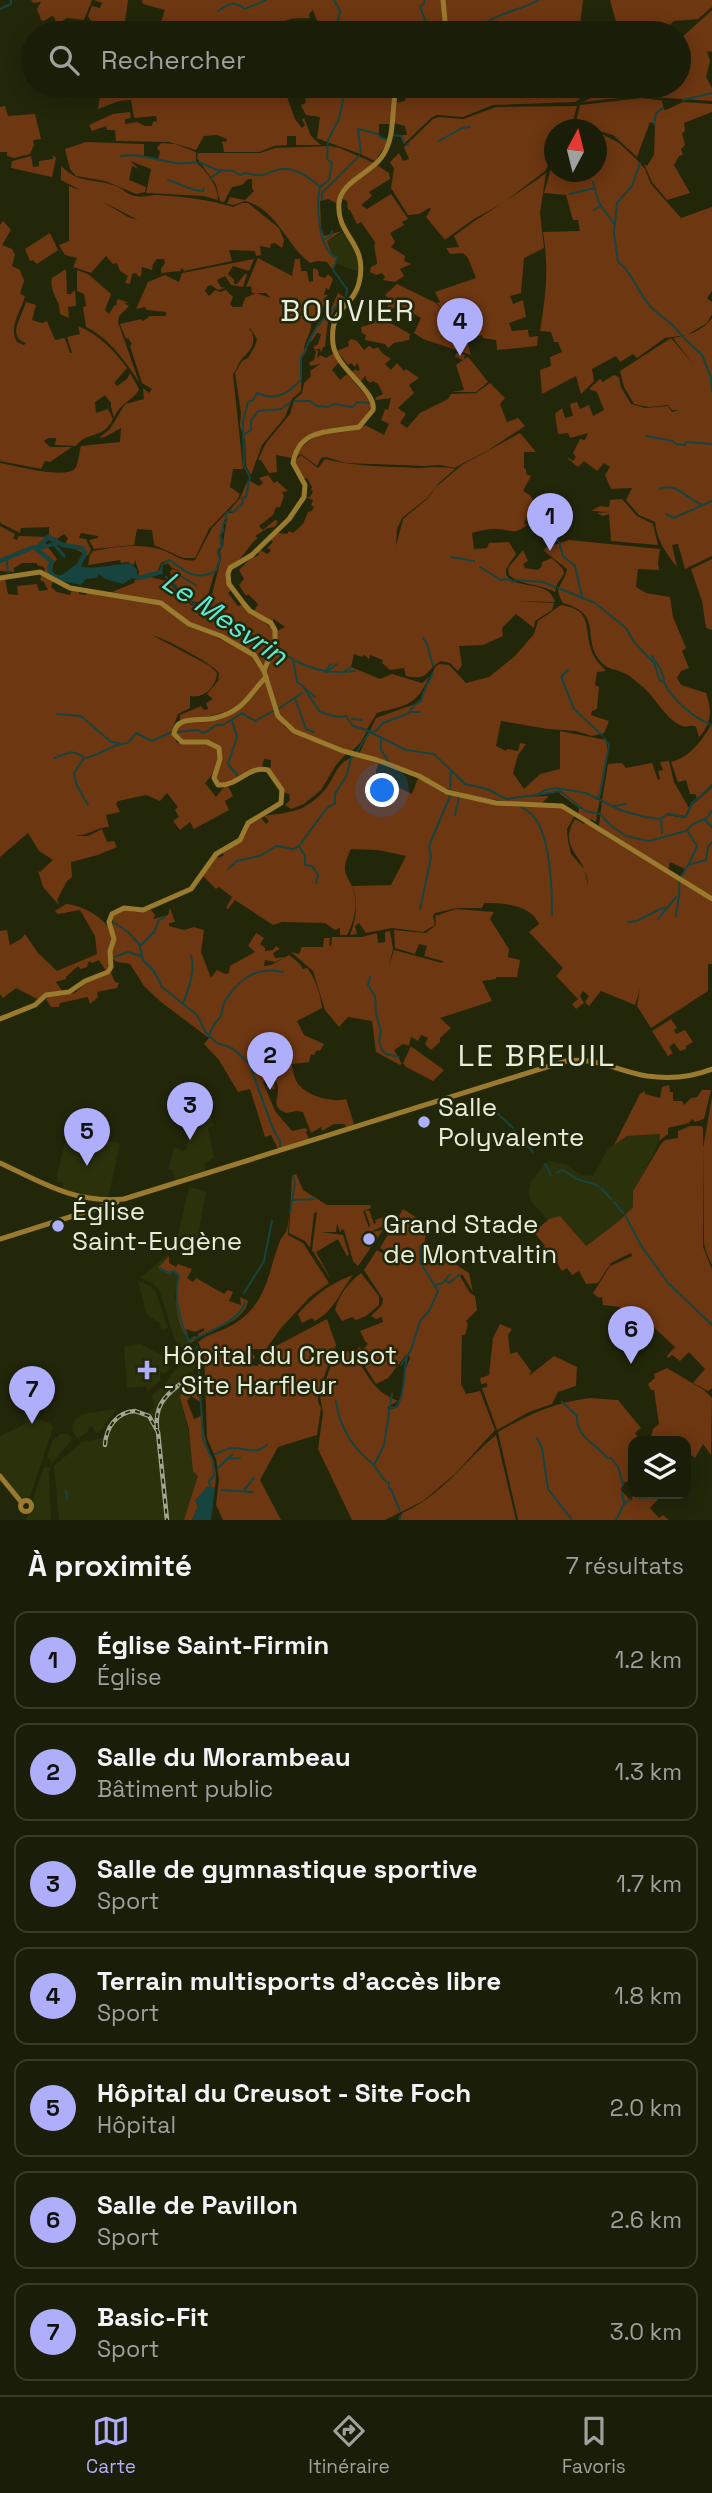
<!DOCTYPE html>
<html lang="fr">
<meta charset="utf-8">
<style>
:root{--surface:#1a1d08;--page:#232612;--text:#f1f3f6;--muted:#9fa29c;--line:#383b29;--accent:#aeaefa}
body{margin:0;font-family:"Space Grotesk",sans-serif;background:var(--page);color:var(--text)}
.controls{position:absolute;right:21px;bottom:21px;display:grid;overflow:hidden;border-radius:14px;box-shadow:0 4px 18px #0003}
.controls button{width:63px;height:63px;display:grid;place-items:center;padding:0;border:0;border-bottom:2px solid var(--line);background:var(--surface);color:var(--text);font:35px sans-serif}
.compass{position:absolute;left:544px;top:119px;width:63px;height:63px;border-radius:50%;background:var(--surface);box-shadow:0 4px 18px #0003;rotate:7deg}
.you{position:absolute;left:383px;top:791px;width:24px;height:24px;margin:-18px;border:5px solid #fff;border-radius:50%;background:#1a73e8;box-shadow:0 0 0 10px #1a73e833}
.badge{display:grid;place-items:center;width:46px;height:46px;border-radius:50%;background:var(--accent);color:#111;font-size:23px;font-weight:700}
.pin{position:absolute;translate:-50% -58px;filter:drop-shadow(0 2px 4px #0008)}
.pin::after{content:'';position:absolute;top:37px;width:24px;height:21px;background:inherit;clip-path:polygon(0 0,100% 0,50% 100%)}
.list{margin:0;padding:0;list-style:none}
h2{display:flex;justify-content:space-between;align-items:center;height:91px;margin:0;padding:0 28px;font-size:30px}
h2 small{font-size:23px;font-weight:400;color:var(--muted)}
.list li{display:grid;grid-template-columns:46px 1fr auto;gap:21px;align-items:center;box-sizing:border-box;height:98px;margin:0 14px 14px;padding:0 14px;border:2px solid var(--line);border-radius:14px}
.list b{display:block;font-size:26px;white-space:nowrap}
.list p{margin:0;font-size:23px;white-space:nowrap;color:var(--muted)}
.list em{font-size:23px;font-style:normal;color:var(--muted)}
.icon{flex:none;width:38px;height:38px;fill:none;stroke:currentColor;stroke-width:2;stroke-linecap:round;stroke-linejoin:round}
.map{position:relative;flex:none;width:712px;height:1520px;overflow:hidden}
.search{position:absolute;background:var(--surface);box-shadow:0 4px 18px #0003;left:21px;right:21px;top:21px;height:77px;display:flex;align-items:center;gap:18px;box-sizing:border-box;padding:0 24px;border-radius:38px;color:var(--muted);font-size:26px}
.sheet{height:875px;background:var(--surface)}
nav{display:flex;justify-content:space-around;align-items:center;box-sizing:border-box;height:98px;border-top:2px solid var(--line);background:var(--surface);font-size:19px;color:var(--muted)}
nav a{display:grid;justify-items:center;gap:4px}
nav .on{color:var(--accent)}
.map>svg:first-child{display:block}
.built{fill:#2b310b}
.green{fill:#6d3711}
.water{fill:#17443f}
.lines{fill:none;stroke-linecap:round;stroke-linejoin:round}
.stream{stroke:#17443f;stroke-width:2}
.canal{stroke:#17443f;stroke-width:3.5}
.river{stroke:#17443f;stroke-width:4.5}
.secondary{stroke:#9a7a2e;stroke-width:5}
.rail-casing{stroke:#a1a690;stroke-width:4.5}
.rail{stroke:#22270a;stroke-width:2;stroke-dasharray:5;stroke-linecap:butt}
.poi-dot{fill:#aeaefa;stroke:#22270a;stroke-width:2.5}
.labels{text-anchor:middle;stroke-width:5;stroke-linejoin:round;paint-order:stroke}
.poi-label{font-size:26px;fill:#e8eddb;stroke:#22270a;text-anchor:start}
.water-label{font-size:28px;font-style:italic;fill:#5beada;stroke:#22270a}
.quarter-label{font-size:30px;letter-spacing:2px;fill:#e8eddb;stroke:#22270a}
</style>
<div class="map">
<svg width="712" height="1520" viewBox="0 0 712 1520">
<rect width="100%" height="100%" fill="#22270a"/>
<g class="built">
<polygon points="344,232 358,251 359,272 336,264 338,259 332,255 327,241"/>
<polygon points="202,1087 214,1126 208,1128 214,1158 204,1163 207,1171 181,1177 176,1181 172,1170 169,1169 174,1147 183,1151 186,1149 196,1108 189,1106 195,1100 195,1092"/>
<polygon points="67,1132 120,1143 108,1199 92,1198 61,1189 64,1183 56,1181"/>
<polygon points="660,1134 655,1152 633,1191 634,1206 619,1221 585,1246 560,1216 548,1220 531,1201 529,1193 531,1181 548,1161 565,1164 581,1175 593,1176 608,1149 627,1136"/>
<polygon points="189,1187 206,1191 206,1193 197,1240 192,1254 173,1246 178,1235"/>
<polygon points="167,1255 169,1256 167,1261 159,1268 170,1275 172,1271 178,1275 175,1296 184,1335 191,1343 186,1349 180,1347 175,1341 159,1289 152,1283 140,1278"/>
<polygon points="138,1281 150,1286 156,1292 168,1328 161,1330 160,1323 147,1315"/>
<polygon points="140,1344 164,1356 170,1368 165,1374 160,1372 161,1380 147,1392 146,1386 127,1388 124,1347"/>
<polygon points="191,1350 195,1355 195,1368 187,1376 187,1382 181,1388 180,1397 199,1476 184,1520 59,1520 54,1466 82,1442 104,1438 115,1419 121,1414 130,1410 146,1413 155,1407 152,1395 163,1386"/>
<polygon points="116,1409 101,1431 96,1433 93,1427 90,1426 87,1433 77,1438 72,1430 74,1421 82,1414"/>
<polygon points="26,1416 50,1423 53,1427 30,1497 21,1499 0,1472 0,1436 25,1424"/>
<polygon points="61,1434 67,1434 73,1438 52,1463 49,1473 51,1520 25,1520 32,1509 33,1499 44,1467 50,1468 51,1460 47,1458 52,1441"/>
</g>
<g class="green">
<polygon points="31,0 92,0 84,20 67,18 56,25 55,18 52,16 44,21 41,20 37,9 41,2 33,3"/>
<polygon points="94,0 128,0 125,21 117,33 92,32 91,28 93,24 88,16 92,6 100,8 102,3"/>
<path d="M 142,0 L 441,0 L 444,18 L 438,33 L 285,33 L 284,24 C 296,17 305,24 317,21 L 313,10 L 309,14 L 310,18 C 300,19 292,16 282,23 L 283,33 L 157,33 L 165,10 L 143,4 Z"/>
<polygon points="444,0 583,0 579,33 441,33 447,16"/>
<path d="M 610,0 L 712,0 L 712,7 L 698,19 L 674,21 C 658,35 640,33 619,33 Z"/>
<polygon points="712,10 712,52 707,51 710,61 706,77 712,88 712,101 636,96 583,102 613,86 679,86 679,40"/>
<path d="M 153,86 L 212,86 C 218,93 225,99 234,96 L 219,92 L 214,86 L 283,86 L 295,119 L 302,128 L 305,125 L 302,120 L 304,118 L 311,136 L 321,145 L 296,145 L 296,136 L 287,136 L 287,145 L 274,146 L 259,152 L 224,152 L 222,141 L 226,142 L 227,139 L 217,135 L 204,136 L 196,150 L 169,142 L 116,141 L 115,130 L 107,130 L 106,126 L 92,131 L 89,125 L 113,114 L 130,112 L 131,118 L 125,119 L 125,124 L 137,122 L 145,126 L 152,126 L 153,122 L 157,121 L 156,116 L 134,118 L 131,100 L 119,101 L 98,109 L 101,91 Z"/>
<path d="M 296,86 L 395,86 L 390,124 L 379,124 L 379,135 L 388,141 L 375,161 C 356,151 336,146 317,138 L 320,117 L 306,115 L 301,105 L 306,103 L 305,98 L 301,98 Z"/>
<path d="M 407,86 L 583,86 C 583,93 582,99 575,102 L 493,105 L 463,117 L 437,115 L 431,118 L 404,144 L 401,135 L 407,135 L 405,126 L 394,123 L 395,103 L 405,101 Z"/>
<polygon points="642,98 673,102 662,101 664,110 666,110 683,102 712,104 712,112 684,123 685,131 682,133 685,145 681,149 683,155 679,156 674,165 690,193 667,200 652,182 644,164 647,166 654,155 655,124 650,122 637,157 613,135 579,125 576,122 580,105"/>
<polygon points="5,106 8,116 35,114 41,139 33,140 34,145 30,154 14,158 7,156 7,152 0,152 0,107"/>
<polygon points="577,106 571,129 554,130 554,156 545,171 503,203 474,219 446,239 445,240 426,217 431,209 429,208 419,214 408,215 391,188 394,169 390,162 399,153 403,161 409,159 404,147 433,119 439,117 463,119 496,107"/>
<path d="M 602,134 L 619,143 L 636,159 L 645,169 L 651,184 L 681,218 L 712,207 L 712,291 L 707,298 L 712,302 L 712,314 L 707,323 L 687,335 L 665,338 L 637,358 L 633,354 L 620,362 L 616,356 L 592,369 L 594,381 L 581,394 L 576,376 L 542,394 L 540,370 L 551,366 L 550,357 L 562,352 L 558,342 L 554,342 L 551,332 L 540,331 C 546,293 549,270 543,232 L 580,231 L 578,220 L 573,220 L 566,195 L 544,193 L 554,158 L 554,172 L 596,172 L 597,152 L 599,149 L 597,145 L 602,142 Z"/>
<path d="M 86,142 L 144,144 L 144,157 L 158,159 L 160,152 L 157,148 L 161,143 L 175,144 L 196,152 L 196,162 C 207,172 218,185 218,200 L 204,196 L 146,193 L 151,169 L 130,161 L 139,169 L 132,166 L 129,180 L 146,187 L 145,192 L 136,194 L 105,181 L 76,176 L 70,169 L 65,149 Z"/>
<path d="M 330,146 L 340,148 L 374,163 L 343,188 L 338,204 L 328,199 L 320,201 L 321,228 L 324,236 L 342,231 L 327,241 L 332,255 L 338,257 L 332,269 L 327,262 L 318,261 L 310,263 C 286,245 277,209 245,201 L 234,205 L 227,204 L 230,197 L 245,200 L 254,191 L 252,188 L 252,179 L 248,179 L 242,185 L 232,187 L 224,202 L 220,201 L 216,185 L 197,158 L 198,153 L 260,153 L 275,148 Z"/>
<polygon points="53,155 56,158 52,177 11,168 12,161 31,156 33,167 39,166 39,161 53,159"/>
<path d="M 377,165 L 389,173 L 390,179 L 369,192 L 372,196 L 361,205 L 367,209 L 391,194 L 408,219 L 402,222 L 404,225 L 390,233 L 395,242 L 391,247 L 405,256 L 404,261 L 411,264 L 400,269 L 404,276 L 395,282 L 383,280 L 385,277 L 382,273 L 376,275 L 370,272 L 371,267 L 377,264 C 377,256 373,249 375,242 L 361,222 L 357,224 L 350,210 L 348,210 L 347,201 L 340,198 L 345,189 Z"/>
<path d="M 61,166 C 78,184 94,178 116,186 C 122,188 128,195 135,196 C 141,198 150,195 157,195 C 183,197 207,199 233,207 L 242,203 L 248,203 L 279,228 L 284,240 L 282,248 L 275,243 L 271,244 L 270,248 L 260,246 L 261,255 L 256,256 L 255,251 L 229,250 L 232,261 L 184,271 L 182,268 L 180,271 L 161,273 L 161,269 L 165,263 L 164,259 L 157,259 L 153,264 L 152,270 L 142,267 L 141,276 L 139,277 L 136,273 L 132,274 L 130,284 L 125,283 L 128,276 L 120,271 L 117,263 L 113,264 L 106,256 L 91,273 L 73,267 L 77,258 L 65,255 L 59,245 L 69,241 L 69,186 L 90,194 L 128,217 L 138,220 L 61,180 Z"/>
<path d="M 546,173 L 540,213 L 544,248 L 524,258 L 521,293 L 510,296 L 513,304 L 523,300 L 526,317 L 509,323 L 512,331 L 534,329 L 528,330 L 529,337 L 538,336 L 537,346 L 497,350 L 496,340 L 483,338 L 482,335 L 466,340 L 437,303 L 440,302 L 435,292 L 476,278 L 468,258 L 463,253 L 450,254 L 446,248 L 459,247 L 454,236 C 484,213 516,196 546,173 Z"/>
<path d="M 3,221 L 11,230 L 2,245 L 12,249 L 15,255 L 12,266 L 20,270 L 24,281 L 20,294 L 25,296 C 21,312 8,327 17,342 L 24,345 L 26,343 C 6,337 22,316 26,302 L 36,305 L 32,320 L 42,323 L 47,321 L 55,340 L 65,338 L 70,353 L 72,353 L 67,337 L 80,334 L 78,326 C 98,334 115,351 127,368 L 114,383 L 117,386 L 127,379 L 130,373 L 139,389 C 134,401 121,401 114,418 L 111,407 L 111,403 L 105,395 L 95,402 L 96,413 L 108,409 L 113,419 C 103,440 86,431 76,446 L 55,445 L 56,438 L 48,438 L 44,441 L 50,447 L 72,447 L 50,462 L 45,461 L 41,469 L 0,461 L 0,225 Z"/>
<polygon points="50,233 58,250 37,264 33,260 30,261 25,249"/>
<path d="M 258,258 L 292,276 L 295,259 L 300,259 L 301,271 L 307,271 L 309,282 L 313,281 L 313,268 L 318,270 L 319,276 L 325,278 L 328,274 L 333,279 L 329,290 L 326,288 L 324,295 L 328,295 L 323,300 L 325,303 L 319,315 L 311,322 C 312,332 306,338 304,348 L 307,350 L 302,358 L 301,391 L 292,399 L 285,417 L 262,445 L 251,475 L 246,466 L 245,439 L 240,426 L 241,413 L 235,373 L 242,361 L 248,358 L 255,346 L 257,339 L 250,328 L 249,329 L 252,332 C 257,349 246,352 239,363 C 237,367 236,371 233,374 L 243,469 L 233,469 L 230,487 L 240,494 L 237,500 L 209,529 L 195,558 L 183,558 L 154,545 L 152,530 L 137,529 L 134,545 L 94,549 L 89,540 L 98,538 L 98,536 L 81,533 L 79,538 L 86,539 L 91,550 L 88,555 L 83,557 L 83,553 L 65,544 L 68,538 L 64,534 L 57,539 L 49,535 L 49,527 L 21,528 L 20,533 L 2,524 L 0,522 L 0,463 C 14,465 68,481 76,467 C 79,461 79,452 81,446 L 120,442 L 121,428 L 105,437 L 99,438 L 110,429 L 125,404 L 144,399 L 143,388 L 149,393 L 152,389 L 142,383 L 130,346 L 132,344 L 128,338 L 126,339 L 120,324 L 141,319 L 143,321 L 150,316 L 166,316 L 166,312 L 147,310 L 145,307 L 136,309 L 148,282 L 165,275 L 179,282 L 182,273 L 254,259 L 249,271 L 233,266 L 228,274 L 234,280 L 234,284 L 237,284 L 245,274 L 247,274 L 243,287 L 231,285 L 225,276 L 217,280 L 221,287 L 225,288 L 218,290 L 211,285 L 208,286 L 205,291 L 209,296 L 215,290 L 220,292 L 226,290 L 233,297 L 230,304 L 233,307 L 242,307 L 245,298 L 256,293 L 271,298 L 266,293 L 252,293 L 251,286 L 246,287 Z"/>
<path d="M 66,269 L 67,294 L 71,294 L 75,290 L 76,306 L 68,307 L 69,318 L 60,314 C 61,300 49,293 52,278 Z"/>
<path d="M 77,270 L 88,274 L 111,294 L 105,310 L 109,314 L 114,306 L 118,304 L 116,303 L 118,299 L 129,303 L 124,303 L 129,306 L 119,316 L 118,322 L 139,382 C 126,362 109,338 86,327 L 83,307 L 86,306 L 84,294 L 77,291 Z"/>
<polygon points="397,284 436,303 468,344 471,355 423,339 414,333 421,318 402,307 401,308 396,305 392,310 387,307 391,301 385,295"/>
<polygon points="338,293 347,299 339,307 336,308 328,321 325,347 323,347 321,353 320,349 315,349 318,351 317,359 320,355 326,358 334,353 339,362 332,370 340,380 347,374 370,400 372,406 359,425 327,429 308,436 292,458 276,455 277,472 269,473 261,460 258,460 266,443 290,414 294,400 302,393 304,383 311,376 310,371 320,364 310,366 309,363 314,360 316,352 313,347 318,344 321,334 317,333 311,342 309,340 315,328 330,311"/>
<polygon points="378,316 410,334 409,340 394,343 388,348 385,344 365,340 366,335 362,333 361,327 375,323 376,317"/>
<path d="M 712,318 L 712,556 L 685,569 L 678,544 L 672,545 L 677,567 C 666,553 657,541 655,522 L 639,515 L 626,500 L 632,488 L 611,489 L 605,475 L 610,467 L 604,463 L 597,471 L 584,461 L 578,467 L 568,459 L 569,458 L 573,461 L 576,457 L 573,453 L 580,439 L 585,440 L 588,433 L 570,438 L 568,433 L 558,434 L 555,414 L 562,408 L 565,418 L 573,416 L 570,404 L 577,402 L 580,409 L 589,405 L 593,416 L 604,410 L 597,392 L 589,389 L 600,379 L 603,382 L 614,375 L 619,377 L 621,387 L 631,404 L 645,408 L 668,406 L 672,412 L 679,410 L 672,410 L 668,405 L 649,407 L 634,404 L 624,387 L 620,371 L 671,338 L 693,364 L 673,338 C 687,336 703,331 712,318 Z"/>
<path d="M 351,339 L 357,341 L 364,350 L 369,346 L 374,349 L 378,347 L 382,353 L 391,359 L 385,364 L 391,370 L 397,363 L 404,371 L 406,369 L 419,378 L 409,385 L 414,393 L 398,408 L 406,414 L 400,423 L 407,428 L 420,413 L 448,399 L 451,394 L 476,393 L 490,383 L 505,398 L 500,404 L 507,422 L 518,418 L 525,426 L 487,451 L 454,468 L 441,465 L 424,466 L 346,463 L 326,457 L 321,458 L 317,466 L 301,454 L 294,458 C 311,430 331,432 360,428 L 365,425 L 384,435 L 389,424 L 381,420 L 385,409 L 388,410 L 391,398 L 376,400 L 375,398 L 383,394 L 378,384 L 373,381 L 370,383 L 366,379 L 366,375 L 360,383 L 350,373 L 356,369 L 357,371 L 360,370 L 357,363 L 355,367 L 351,363 L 348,365 L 337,351 L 349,346 L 348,342 Z"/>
<polygon points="456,353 465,355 464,359 468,357 470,359 488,382 476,392 452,392 464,390 456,365 463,360 455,357"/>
<path d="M 520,433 L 536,452 L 524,452 L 524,468 L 526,469 L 526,474 L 531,476 L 523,491 L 530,495 L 534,502 L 538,502 L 535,512 L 530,510 L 524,523 L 527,525 C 512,537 510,528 495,529 C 487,529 479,531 472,533 L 474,549 L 487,548 L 489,543 L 509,542 L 516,554 L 506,569 L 506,575 C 519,591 549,579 555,602 L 515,601 L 554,603 L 552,610 L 535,621 L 534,628 L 516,614 L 502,628 L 503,636 L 483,645 L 459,646 L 462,665 L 458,671 L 450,663 L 441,661 C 424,671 430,681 406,676 L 404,668 L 390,670 L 382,663 L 383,660 L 370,655 L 369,659 L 364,655 L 362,657 L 354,654 L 351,667 L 380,679 L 392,674 L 422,683 L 429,677 C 416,707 405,705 377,713 L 367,729 L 354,726 L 367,731 L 361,742 L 350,753 L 298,731 L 290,726 L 279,714 L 267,672 L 277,644 L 277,631 L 285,627 L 274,619 L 272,622 L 254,611 L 258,604 L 248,594 L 246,596 L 239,585 L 244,579 L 239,570 L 253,556 L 256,557 L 259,554 L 257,552 L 260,550 L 268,554 L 271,550 L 267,548 L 273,542 L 270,539 L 277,533 L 287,534 L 289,531 L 293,533 L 303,524 L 308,512 L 312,511 L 314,507 L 311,505 L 313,500 L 306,497 L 310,497 L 313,491 L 311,490 L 312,487 L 307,478 L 303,479 L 294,462 L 301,455 L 318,468 L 325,459 C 355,467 386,466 417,468 C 430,468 441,466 455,469 L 439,483 L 427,498 L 402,518 L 397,529 L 396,546 L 403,519 L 427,499 L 436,487 L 462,465 Z"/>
<path d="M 268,475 L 274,483 L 277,481 L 288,491 L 282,492 L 284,496 L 280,507 L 276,507 L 273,515 L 259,526 L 263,530 L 275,520 L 278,521 L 275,527 L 268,528 L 255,536 L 258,538 C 247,546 245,558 229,567 L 231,590 L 228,593 L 238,606 L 241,605 L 273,629 L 272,646 L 229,626 L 209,607 L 221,558 L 220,551 L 223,546 C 223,537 228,521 226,515 L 220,536 L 221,548 L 217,551 L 219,559 L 205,604 L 191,601 L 172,581 L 170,572 L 172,569 L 181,571 L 172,568 L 168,563 L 164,565 L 168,560 L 161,563 L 157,573 L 139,579 L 137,578 L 139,572 L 135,560 L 134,565 L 128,562 L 121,563 L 120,560 L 88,565 L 90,555 L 93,551 C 113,547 140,543 159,549 C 172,552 181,563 195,560 L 212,528 L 228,511 L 228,513 L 233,513 L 230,510 L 240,498 L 248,480 L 247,494 L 250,481 L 259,486 L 263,483 L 259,478 Z"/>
<polygon points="622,499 637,516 653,524 658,545 611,541 609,514 603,516 597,513 609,512 591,511 600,506 609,507 610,500"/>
<polygon points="0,526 15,534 13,538 17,540 19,536 49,537 45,538 45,543 57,559 53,564 52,571 56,576 55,579 45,572 44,567 37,565 37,563 22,563 14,568 14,572 0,571"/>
<path d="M 569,540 L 660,549 L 658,563 L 659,570 L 638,569 L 636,587 L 646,593 L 670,597 L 673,617 L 686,648 L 682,651 L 689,668 L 681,671 L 677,678 L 681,685 L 706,693 C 712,710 712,724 699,737 L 696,727 C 691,724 688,728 682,726 C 665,719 656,698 643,687 C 638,683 632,677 626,674 C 618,669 607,670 601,662 C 580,637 605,615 563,603 C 552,585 564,586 567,569 L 544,551 L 545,548 Z"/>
<path d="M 523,550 L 528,561 L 523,564 L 525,568 L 538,570 L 542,566 L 542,562 L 552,558 L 563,569 L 564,574 L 557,584 L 555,592 C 541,584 519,585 509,575 L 508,568 Z"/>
<polygon points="712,559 712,630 706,628 702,601 691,569"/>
<path d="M 42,574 L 53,581 L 51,587 L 57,592 L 70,595 L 72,589 L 79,590 L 79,594 L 86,595 L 87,591 L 158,603 L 181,620 L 247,652 L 259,662 L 263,676 C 243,712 218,717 180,720 L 180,715 L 201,706 L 204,710 L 208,709 L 206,703 L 213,699 L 207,694 L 224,674 L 218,680 L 219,673 C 210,662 166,639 152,635 L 210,666 L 217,673 C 216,687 204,699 190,696 L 190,708 L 178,714 L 172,730 L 177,743 L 208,743 L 218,749 C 221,761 214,774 205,783 L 216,797 L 224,787 L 228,786 L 233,796 L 225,801 L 229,810 L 194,829 L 190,822 L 180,830 L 173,821 L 179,817 L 175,810 L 178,807 L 167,793 L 160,801 L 146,795 L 118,801 L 116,804 L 120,812 L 106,815 L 109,827 C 98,827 89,835 75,836 L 88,836 L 102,829 L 107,842 L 114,841 L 117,847 L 98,855 L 71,862 L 72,877 L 67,881 L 57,900 L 59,905 L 43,887 L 38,871 L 40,872 L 53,860 L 39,851 L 28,833 L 0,857 L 0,579 L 5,579 L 8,594 L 18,595 L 17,586 L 37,584 L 39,591 L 48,590 L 44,582 L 40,580 Z"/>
<polygon points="150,577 167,581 191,605 207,608 227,627 256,638 271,648 265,666 256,656 187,621 165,603 112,592 134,583 135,580"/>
<path d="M 561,605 C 594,610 583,628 592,652 C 595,660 601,665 606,671 L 597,672 L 595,685 L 599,687 L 597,709 L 592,711 L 591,715 L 609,721 L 604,733 L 592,736 L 576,731 L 548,729 L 501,721 L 496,746 L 506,751 L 507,749 L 518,751 L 520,743 L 526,744 L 518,755 L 513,773 L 524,789 L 540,774 L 560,769 L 560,731 L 606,740 L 608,753 L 600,798 L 594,798 L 600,800 L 597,813 L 585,811 L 597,814 L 596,822 L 591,819 L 589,821 L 578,814 L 579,808 L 560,794 L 559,792 L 561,791 L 539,794 L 551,788 L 536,795 L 513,797 L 549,796 L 542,803 C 468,803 425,781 359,754 L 376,718 L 415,704 L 422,698 L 435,667 L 439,664 L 449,665 L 466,683 L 489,677 L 515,656 L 534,634 L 538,621 Z"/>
<path d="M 265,681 L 273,708 L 285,727 L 346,754 L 336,765 L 321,790 L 304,804 L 291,809 L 285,805 L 290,800 L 289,794 L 285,793 L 270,770 L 271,760 L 264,759 L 262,767 L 224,785 L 216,781 L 219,746 L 186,742 L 177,737 L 177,727 L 179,724 C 220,715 240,718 265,681 Z"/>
<path d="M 712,723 L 712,784 L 697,798 L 695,794 L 690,794 L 686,780 L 678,782 L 671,762 C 690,757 703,740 712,723 Z"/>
<path d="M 357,757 L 379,763 L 376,770 L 376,776 L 412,794 L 418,778 L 443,793 L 495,805 L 558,806 L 575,815 L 567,829 L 568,841 L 571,854 L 585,870 L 588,886 C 589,857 556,850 575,819 L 584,824 L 586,822 L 712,901 L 712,964 L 708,964 L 708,991 L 651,1028 L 637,1006 L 640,989 L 635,1005 L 601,991 L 589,1006 L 585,1002 L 589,996 L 583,991 L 580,996 L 584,1003 L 576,1009 L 572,1004 L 578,999 L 556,976 L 563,968 L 529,932 L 539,924 C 530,904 503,903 484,903 L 482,908 L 457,908 L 435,913 L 433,916 L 435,925 L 423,932 L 392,928 L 366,933 L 359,923 L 355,926 L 357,934 L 350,935 C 356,920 359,901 352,886 L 391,885 L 406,856 L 378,850 L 351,849 C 337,878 351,873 355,897 C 357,908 353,925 347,935 L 340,935 L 340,928 L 335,930 L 325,923 L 282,922 L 273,925 L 235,900 L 228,909 L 226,908 L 232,897 L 219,887 L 216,889 L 202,875 L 216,855 L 219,858 L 224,855 L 222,851 L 239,842 L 246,827 L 261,818 L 266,824 L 269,821 L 264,816 C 275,814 291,813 302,808 C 311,804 322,794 327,787 C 336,774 339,758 357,757 Z"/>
<polygon points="669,761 674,782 689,808 685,816 667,813 666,815 685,818 693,804 712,788 712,897 681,878 685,869 670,862 668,870 599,826 602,801 612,806 602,800 608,764 622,763 626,768 652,763 658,780 660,779 658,771 663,770 660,762"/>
<path d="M 66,904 C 81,905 101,916 109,928 C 116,937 112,962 106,971 L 99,960 L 92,963 L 89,961 L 87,967 L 81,969 L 78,966 L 66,977 L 66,979 L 56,982 L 63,992 L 39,1000 L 16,988 L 3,998 L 0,994 L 0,931 L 7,930 L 10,945 L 21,939 L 25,934 L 38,953 L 57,971 L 97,954 L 95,936 L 80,910 L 58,914 L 55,911 Z"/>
<path d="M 170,908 L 175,922 L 169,923 L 169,926 L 184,930 L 194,927 L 204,930 L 201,952 L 211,978 L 217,970 L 225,974 L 229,973 L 230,966 L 255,952 L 248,946 L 256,933 L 264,938 L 260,944 L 265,948 L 265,951 L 273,950 L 276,946 L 280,949 L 273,953 L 275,958 L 285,957 L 275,962 L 265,960 L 264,966 L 271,965 L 289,955 L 300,964 L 303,969 L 307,968 C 315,977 321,995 322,1008 L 297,1021 L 304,1035 L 324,1044 L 320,1051 L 317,1050 L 314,1055 L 311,1054 L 309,1062 L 292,1064 C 293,1071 294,1079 299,1085 C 308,1096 333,1103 346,1099 L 354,1124 L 346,1127 L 345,1124 L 334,1124 L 322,1131 L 321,1127 L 311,1133 L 303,1112 L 297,1111 L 286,1113 C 270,1106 279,1100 278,1088 C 278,1085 276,1081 275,1077 L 268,1077 L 267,1079 L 274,1080 L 275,1089 L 267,1088 L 267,1079 L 263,1082 L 275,1111 L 292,1131 L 305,1128 L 308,1130 L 306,1132 L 309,1139 L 278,1149 L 271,1135 L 265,1137 L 250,1089 L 238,1092 L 219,1060 L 204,1044 L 209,1038 L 161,1002 L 144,986 L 130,964 C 125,962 119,964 114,960 C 108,953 112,923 114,915 L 125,910 L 136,912 L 151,910 L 155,915 L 153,919 L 168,915 Z"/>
<polygon points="456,909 494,912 490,919 509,949 508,957 520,960 517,977 496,977 496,979 482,981 492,1001 440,1018 451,1028 440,1038 440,1042 431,1050 425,1044 428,1038 421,1035 418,1041 411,1037 409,1045 444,1070 433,1081 406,1067 403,1063 411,1046 403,1044 394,1050 402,1064 400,1065 376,1052 372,1021 348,1017 339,1027 325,1010 313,971 291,952 299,954 302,947 323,947 324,938 330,938 329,945 331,946 332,937 362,937 377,933 378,943 385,942 385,932 390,931 393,949 389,966 394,950 442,963 443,961 424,956 427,946 419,944 415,954 395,948 394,930 426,933 436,925 435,916"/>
<polygon points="111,973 115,982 119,983 117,988 97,992 98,997 90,1004 88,997 60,1003 59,1007 51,1007 46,999 48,997 68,995 76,992 86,983"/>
<polygon points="671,1019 677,1028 674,1030 676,1034 685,1030 693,1042 686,1046 686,1049 680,1051 674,1043 669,1047 673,1053 668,1056 652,1031"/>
<polygon points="669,1085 670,1092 673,1092 673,1101 682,1101 684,1105 691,1098 697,1097 702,1090 711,1090 704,1119 695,1122 692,1119 689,1123 668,1128 668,1134 659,1141 660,1134 627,1136 614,1145 640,1094 645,1091 645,1094 660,1098 662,1087"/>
<polygon points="712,1097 712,1265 706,1252 704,1243 703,1148"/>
<polygon points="690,1126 701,1126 703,1128 703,1247 712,1269 712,1388 708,1391 693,1383 705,1369 689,1352 680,1361 672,1355 668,1358 667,1356 675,1347 649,1323 646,1314 644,1313 628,1326 628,1321 625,1322 619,1318 620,1307 603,1305 602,1297 599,1298 593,1293 610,1266 632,1256 631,1253 611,1263 598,1283 586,1284 579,1271 572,1275 567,1268 562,1271 551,1253 543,1247 545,1246 534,1232 549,1219 560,1216 586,1246 619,1221 633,1207 633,1191 661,1144 665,1140 678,1138 678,1131"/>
<polygon points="296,1174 303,1190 327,1205 370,1205 371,1208 363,1211 369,1228 370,1225 365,1211 369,1210 374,1224 376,1223 375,1220 384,1217 386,1225 370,1232 383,1230 358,1266 353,1261 344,1230 342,1229 340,1232 337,1223 336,1232 321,1232 343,1235 349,1255 347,1256 338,1239 316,1252 332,1281 312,1250 317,1212 314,1213 310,1248 305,1241 289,1233 292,1176"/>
<path d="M 403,1209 L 428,1225 L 424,1244 L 469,1273 L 473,1292 L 462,1274 L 460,1276 L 470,1293 L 475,1296 L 477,1310 L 466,1321 L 468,1324 L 465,1335 L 462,1335 L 461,1384 L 466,1394 L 480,1391 L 495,1430 L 455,1474 L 423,1501 L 385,1520 L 352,1520 L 318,1449 L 323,1413 L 320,1396 L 335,1354 L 349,1351 C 370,1372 367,1388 398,1401 L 388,1407 L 388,1410 L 398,1407 C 406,1391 401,1374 410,1359 L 409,1355 L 406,1355 L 388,1378 L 376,1384 L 355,1351 L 360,1347 L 372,1363 L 375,1361 L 363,1349 L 368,1344 L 365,1341 L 360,1331 L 383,1322 L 382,1317 L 376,1319 L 371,1316 L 382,1305 L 383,1299 L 364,1270 L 377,1250 L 394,1260 L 395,1257 L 380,1248 Z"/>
<path d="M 289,1216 L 288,1235 L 303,1243 L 329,1283 L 311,1296 L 281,1328 L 266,1349 L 252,1349 L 251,1352 L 255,1357 L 254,1359 L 248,1358 L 250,1365 L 257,1366 L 264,1360 L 263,1353 L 327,1319 L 336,1345 L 318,1392 L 318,1402 L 321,1408 L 317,1435 L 278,1447 L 260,1480 L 281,1520 L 223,1520 L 216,1505 L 219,1479 L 216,1459 L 207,1438 L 204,1349 L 202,1351 L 198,1342 C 209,1332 225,1331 237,1322 C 268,1301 268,1271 280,1241 C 281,1238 284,1235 286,1232 C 288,1228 288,1221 289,1216 Z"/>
<path d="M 169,1256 L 169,1263 L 176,1267 L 178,1264 L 192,1269 L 187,1278 L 193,1282 L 196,1278 L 224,1294 L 228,1290 L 233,1292 L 229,1301 L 241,1305 L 240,1297 L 248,1301 C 243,1323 216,1327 199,1337 L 198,1334 L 204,1331 L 204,1328 L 195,1332 L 186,1329 L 189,1340 L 195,1336 L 198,1338 L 191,1343 C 175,1326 174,1296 178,1275 L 173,1271 L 170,1275 L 158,1268 Z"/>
<path d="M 361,1273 L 379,1296 L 379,1305 L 366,1316 L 356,1320 L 352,1317 L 342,1321 L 335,1310 C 339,1295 348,1283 361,1273 Z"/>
<path d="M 353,1275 C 339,1293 335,1310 315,1321 L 312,1318 L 302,1323 L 298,1314 C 315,1295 329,1284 353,1275 Z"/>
<polygon points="500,1324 512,1329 508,1335 510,1354 517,1352 531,1371 530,1375 554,1356 577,1367 576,1386 558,1392 552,1404 529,1412 497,1430 482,1388 487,1387 487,1383 481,1384 480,1378 489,1375 493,1338"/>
<polygon points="667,1368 704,1390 712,1398 711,1455 703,1444 695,1458 691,1455 686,1460 686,1441 650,1441 653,1429 659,1424 654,1390 651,1390 648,1384 655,1378 654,1374"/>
<path d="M 197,1376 L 199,1378 L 197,1382 L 200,1402 L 191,1396 L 187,1401 L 194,1419 L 203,1415 C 203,1422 203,1430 205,1438 C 209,1456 219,1465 215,1487 L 207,1487 L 195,1501 L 198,1506 L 192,1520 L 184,1520 L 198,1476 L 193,1471 L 189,1430 L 180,1397 L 181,1394 L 187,1390 Z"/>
<path d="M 590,1398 L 618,1400 L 641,1428 L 635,1433 L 640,1440 L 647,1438 L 647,1441 L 633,1441 L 633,1480 L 623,1483 L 621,1490 L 631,1501 L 634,1494 L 663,1494 L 650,1508 L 659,1518 L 663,1515 L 669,1520 L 518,1520 L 498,1432 C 527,1415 555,1402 590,1398 Z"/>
<path d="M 496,1435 L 516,1520 L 400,1520 L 402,1513 C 442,1496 464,1461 496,1435 Z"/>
</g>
<g class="water">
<path d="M 131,563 L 137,570 L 137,575 L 123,584 L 105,579 L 99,574 L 97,578 L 86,579 L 81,585 L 61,581 L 58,578 L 75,565 C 91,571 114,564 131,563 Z"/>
<polygon points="207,1487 215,1487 211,1520 192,1520 198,1506 195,1501"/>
</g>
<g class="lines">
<g class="stream">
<polyline points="334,0 340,11 336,31"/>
<polyline points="0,9 11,4 11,0"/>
<path d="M 218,11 C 228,4 233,0 245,9 L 266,0"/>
<polyline points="445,27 463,33"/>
<polyline points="421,29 442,25"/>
<polyline points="416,33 421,32 426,22 420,7 424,3 424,0"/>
<path d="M 476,33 C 489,13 519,12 539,0"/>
<path d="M 346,86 L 339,119 L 328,140 L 327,159 L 332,163 L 329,180 L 320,187 C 316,204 318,251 337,258 L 333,270 L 347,289 L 346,296"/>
<polyline points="528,86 557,96"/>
<polyline points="683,100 712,93"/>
<polyline points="654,124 656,113 663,108"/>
<polyline points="392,135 401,136 404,143"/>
<polyline points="439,141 462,128 470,127"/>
<polyline points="407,144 408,145"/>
<polyline points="361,153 358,129 378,134 380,137 388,140"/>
<path d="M 121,156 C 149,152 170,168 196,162"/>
<path d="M 199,162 L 217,170 L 233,171 L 240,175 C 249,170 252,177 262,175 C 268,174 276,169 283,169 C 296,168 310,178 319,186"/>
<path d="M 640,163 L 632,186 L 617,203 L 614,233 L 618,262 C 630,269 639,294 650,306 C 656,313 665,318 671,324 C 676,327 677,332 683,336"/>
<polyline points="210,178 221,171"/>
<path d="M 168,180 C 181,183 188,191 203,191 L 204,188"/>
<polyline points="593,182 599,203 614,224"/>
<polyline points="569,194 595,188"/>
<polyline points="322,200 322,193 359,156"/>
<polyline points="594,210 600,206"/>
<polyline points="325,239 331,235 332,231"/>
<polyline points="683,337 702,355 711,377 712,391"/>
<polyline points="294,401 310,401 317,406 328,407 334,404 353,407 357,402 370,403"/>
<polyline points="245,434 251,430 251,421 258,411 281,409 291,402"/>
<polyline points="646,436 673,441 676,444 685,445 686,442 712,444"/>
<path d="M 659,489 C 679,482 685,499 701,504"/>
<polyline points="666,514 674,518 712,501"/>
<polyline points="546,530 553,541 558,540"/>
<polyline points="559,542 563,556 575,566 582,596"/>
<polyline points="451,557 474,561"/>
<polyline points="7,560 8,573"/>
<polyline points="480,567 501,580 509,579 513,582"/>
<path d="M 161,570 L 162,565 L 169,560 C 185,571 195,582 216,571 L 220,559 L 218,550 L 223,545 L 220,535 L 223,531 L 223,524 L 227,521 L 225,515 L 230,511 L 233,512 L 243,503 L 242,498 L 246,497 L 250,477 L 244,466 L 243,421 L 248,402 L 253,400 L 257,393 C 276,402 288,393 301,380 L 301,357 C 306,351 307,344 311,337 C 319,321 333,308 346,298"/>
<polyline points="166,577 192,603 210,609 230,628 253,636 293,659 297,682 302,685 320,712 338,717 346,716 353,726 366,730 406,750 434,754 465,784 487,789 506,799 536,795 545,790 556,788 586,793 620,810 645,817 660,819 668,814 686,817 692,803 712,786"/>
<polyline points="182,577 196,585"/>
<polyline points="515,580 543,582 555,587"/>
<path d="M 558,588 L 595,603 L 626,628 L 634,642 L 654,663 L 660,681 L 664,682 C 672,700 692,716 709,724"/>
<polyline points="423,638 427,644 433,666"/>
<polyline points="652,656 661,670 664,680"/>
<path d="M 296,661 C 316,671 332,674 355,671"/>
<polyline points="568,670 561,677 574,709 602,735"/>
<polyline points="325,672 331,664"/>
<polyline points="327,672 337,664"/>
<polyline points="343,672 351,667"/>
<polyline points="303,687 315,697"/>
<polyline points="295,698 306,729 314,732"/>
<polyline points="278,709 302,693"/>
<polyline points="411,712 420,712"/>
<polyline points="57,714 81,716 111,742 119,743"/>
<polyline points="352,719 362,720"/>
<polyline points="232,721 237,737 228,764 238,776"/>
<polyline points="711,725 712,726"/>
<polyline points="176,732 198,730 202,733 208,731 216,725 223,725 242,713 255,721 273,711"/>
<polyline points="371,732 377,730 383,723 409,713 413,706 421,701 423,693 433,673"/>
<polyline points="381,737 381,750 389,762"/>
<polyline points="356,753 370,731"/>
<path d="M 55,758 C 66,753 73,749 83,757"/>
<polyline points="450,790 451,772"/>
<polyline points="537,795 560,791 585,811 600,814 610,825 626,836 649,841 686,831 693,824 707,818 712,811"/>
<polyline points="596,799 600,794 609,745 604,738"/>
<path d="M 88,805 L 77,786 L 74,773 L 84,758 C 100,756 113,743 128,743 L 136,733 L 152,741 L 172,732"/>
<path d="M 520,806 C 524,809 530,812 533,816 C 551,836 552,888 552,915"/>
<polyline points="614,806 626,804"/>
<polyline points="455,815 459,797"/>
<polyline points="661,820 662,833"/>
<polyline points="705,820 712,827"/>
<polyline points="688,832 697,846 689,864"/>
<polyline points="300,848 305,856 305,865 312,866 318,875 316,883"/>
<polyline points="228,869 237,861 262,855 276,846 293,849 299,846 326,809 335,803 335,794 347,775 351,757 353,756"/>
<polyline points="681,877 688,865 706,860 708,847 712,842"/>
<polyline points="420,909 431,858 429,846 450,796"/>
<path d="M 676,916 C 677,907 681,889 679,881"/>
<polyline points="658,919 676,897"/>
<polyline points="113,922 128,932 139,944 143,960 154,971 162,987 197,1015 206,1033 217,1043 232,1048 249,1063 273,1129 280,1141 280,1146"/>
<polyline points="628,922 637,921 660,909 665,908"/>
<polyline points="141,945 154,932 159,920 165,917"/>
<polyline points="114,957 128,952 141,956"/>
<polyline points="370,977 368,985 375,996 376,1014 381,1031 379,1041 382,1050 386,1054 399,1057"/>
<path d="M 183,1004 C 188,990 196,970 191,956"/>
<path d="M 209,1036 C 211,1028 215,1023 220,1017 C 223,1012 222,1006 225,1001 C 239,979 256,966 283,972"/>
<polyline points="497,1113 513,1128"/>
<polyline points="515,1131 533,1152"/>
<polyline points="545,1164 551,1175"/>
<path d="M 557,1173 L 562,1170 C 567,1172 572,1176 577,1179 C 585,1183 592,1181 599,1187"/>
<polyline points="602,1189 611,1199"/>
<polyline points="294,1200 314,1199"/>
<polyline points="614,1202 623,1213"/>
<polyline points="290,1213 295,1182 293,1176"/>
<polyline points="625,1215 642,1247 668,1283 712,1325"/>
<polyline points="160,1268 162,1269"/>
<path d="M 163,1270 L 169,1273 L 174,1271 L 179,1276 C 173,1296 180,1323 189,1341 C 205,1334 242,1320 245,1302"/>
<polyline points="446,1280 449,1283 459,1275"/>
<polyline points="435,1285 443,1283 450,1274"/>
<polyline points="244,1293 264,1261 272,1221"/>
<polyline points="197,1347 194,1351 199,1372 203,1439 213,1461 214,1476 209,1481 211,1489"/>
<polyline points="401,1365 411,1350 420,1321 429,1311 438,1291 420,1262 420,1246"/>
<polyline points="392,1394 384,1445 374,1465 384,1480 389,1483 389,1488 391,1489 400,1511"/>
<path d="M 336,1401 C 339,1426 353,1449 373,1464"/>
<path d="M 562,1402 L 577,1416 C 576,1438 595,1442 607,1458 L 611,1458 L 618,1467 L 623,1485"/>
<path d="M 390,1408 L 396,1407 C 406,1393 403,1373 407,1357"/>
<polyline points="537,1438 542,1448 548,1489 572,1520"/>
<path d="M 215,1454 C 220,1452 228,1448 233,1448 C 246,1448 255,1455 267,1445"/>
<polyline points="227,1459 233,1454"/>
<polyline points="218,1468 227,1459 240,1458"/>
<polyline points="66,1490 67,1500"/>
<polyline points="221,1490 253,1492"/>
<polyline points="244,1490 254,1478"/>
<polyline points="624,1504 630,1499"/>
<polyline points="399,1520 400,1516"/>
<polyline points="616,1520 624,1504 622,1493"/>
</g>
<polyline class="canal" points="36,549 54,544 64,556"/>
<g class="river">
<polyline points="37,548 48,537 63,545 82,548 85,553 78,567"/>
<path d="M 0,561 L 34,547 L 52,562 L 49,568 C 51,575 56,579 63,577"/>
<polyline points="133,576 140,578 161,572"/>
</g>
<g class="secondary">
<polyline points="440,33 445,21 443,0"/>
<polyline points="0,578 40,572 70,588 161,603 189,624 221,636 254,655 264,671 278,716 294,731 343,751 377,760 419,776 447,792 496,803 562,806 712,899"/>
<path d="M 264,671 L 275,644 L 275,630 L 271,623 L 250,611 L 244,604 L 229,584 L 228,574 L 230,568 L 252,555 L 289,519 L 304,497 L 305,485 L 293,463 C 299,427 332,432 359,427 L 373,410 C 377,391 336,369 333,344 C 329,306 353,308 359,283 C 369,242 336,237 339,203 C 341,182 369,174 381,158 C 397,137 390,109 397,86"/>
<path d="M 0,1019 L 35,1005 L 46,995 L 69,992 L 85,981 L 108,972 L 111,967 L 110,951 L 114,939 L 109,922 L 112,914 L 124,908 L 143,910 L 191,889 L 216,854 L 240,840 L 248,823 L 281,803 L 282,790 L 268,770 C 249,765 237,787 218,785 L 214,778 L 220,759 L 219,748 L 207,742 L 182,742 L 174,734 C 176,714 201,722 215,718 C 244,711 248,696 266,677"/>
<path d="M 0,1163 C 43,1183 75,1204 124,1199 L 566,1061 C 596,1057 618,1071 647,1076 C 668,1079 692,1077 712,1069"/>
<polyline points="0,1239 117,1202"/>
<polyline points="0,1476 22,1503"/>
<circle cx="26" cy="1506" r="5.5"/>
</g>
<defs>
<g id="rail">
<path d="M 157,1428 C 155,1408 163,1397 179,1385"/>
<path d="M 105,1445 C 106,1427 117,1412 135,1411 L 149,1416 L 158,1432 L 167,1520"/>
</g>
</defs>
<use href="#rail" class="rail-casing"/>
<use href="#rail" class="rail"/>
</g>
<g class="poi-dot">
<circle cx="424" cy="1122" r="7"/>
<circle cx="58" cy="1226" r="7"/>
<circle cx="369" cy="1239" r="7"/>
<path d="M143.5 1359.5h7v7h7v7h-7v7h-7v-7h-7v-7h7z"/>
</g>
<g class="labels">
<g class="poi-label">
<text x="438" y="1116">Salle<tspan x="438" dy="30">Polyvalente</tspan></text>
<text x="72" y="1220">Église<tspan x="72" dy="30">Saint-Eugène</tspan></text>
<text x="383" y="1233">Grand Stade<tspan x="383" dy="30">de Montvaltin</tspan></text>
<text x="163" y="1364">Hôpital du Creusot<tspan x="163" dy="30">- Site Harfleur</tspan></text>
</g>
<g class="water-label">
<text transform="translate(225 618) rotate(34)" y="10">Le Mesvrin</text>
</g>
<g class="quarter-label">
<text x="348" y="321">BOUVIER</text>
<text x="537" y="1066">LE BREUIL</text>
</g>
</g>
</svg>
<div class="controls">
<button><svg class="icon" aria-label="layers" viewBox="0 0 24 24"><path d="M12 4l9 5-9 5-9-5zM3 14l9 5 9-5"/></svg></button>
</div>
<svg class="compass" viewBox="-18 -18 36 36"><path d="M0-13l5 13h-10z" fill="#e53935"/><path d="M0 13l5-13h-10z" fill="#9fa29c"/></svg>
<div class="you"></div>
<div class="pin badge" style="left:550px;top:551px">1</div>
<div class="pin badge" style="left:270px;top:1090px">2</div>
<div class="pin badge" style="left:190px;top:1140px">3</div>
<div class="pin badge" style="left:460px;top:356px">4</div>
<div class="pin badge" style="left:87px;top:1166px">5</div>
<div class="pin badge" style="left:631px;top:1364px">6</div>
<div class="pin badge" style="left:32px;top:1424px">7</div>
<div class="search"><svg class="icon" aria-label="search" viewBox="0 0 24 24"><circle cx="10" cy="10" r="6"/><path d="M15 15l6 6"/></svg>Rechercher</div>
</div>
<section class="sheet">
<h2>À proximité<small>7 résultats</small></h2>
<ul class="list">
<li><span class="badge">1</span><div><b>Église Saint-Firmin</b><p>Église</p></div><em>1.2 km</em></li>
<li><span class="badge">2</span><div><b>Salle du Morambeau</b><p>Bâtiment public</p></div><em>1.3 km</em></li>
<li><span class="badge">3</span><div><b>Salle de gymnastique sportive</b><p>Sport</p></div><em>1.7 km</em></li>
<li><span class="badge">4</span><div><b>Terrain multisports d'accès libre</b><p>Sport</p></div><em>1.8 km</em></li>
<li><span class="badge">5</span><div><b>Hôpital du Creusot - Site Foch</b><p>Hôpital</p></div><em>2.0 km</em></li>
<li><span class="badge">6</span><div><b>Salle de Pavillon</b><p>Sport</p></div><em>2.6 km</em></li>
<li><span class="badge">7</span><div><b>Basic-Fit</b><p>Sport</p></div><em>3.0 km</em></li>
</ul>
</section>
<nav>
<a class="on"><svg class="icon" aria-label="map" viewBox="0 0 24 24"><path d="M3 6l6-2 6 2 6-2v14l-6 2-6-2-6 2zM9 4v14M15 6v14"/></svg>Carte</a>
<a><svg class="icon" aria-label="directions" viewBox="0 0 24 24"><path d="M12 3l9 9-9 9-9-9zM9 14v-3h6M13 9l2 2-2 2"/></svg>Itinéraire</a>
<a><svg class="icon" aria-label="saved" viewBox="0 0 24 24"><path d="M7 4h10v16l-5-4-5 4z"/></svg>Favoris</a>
</nav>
